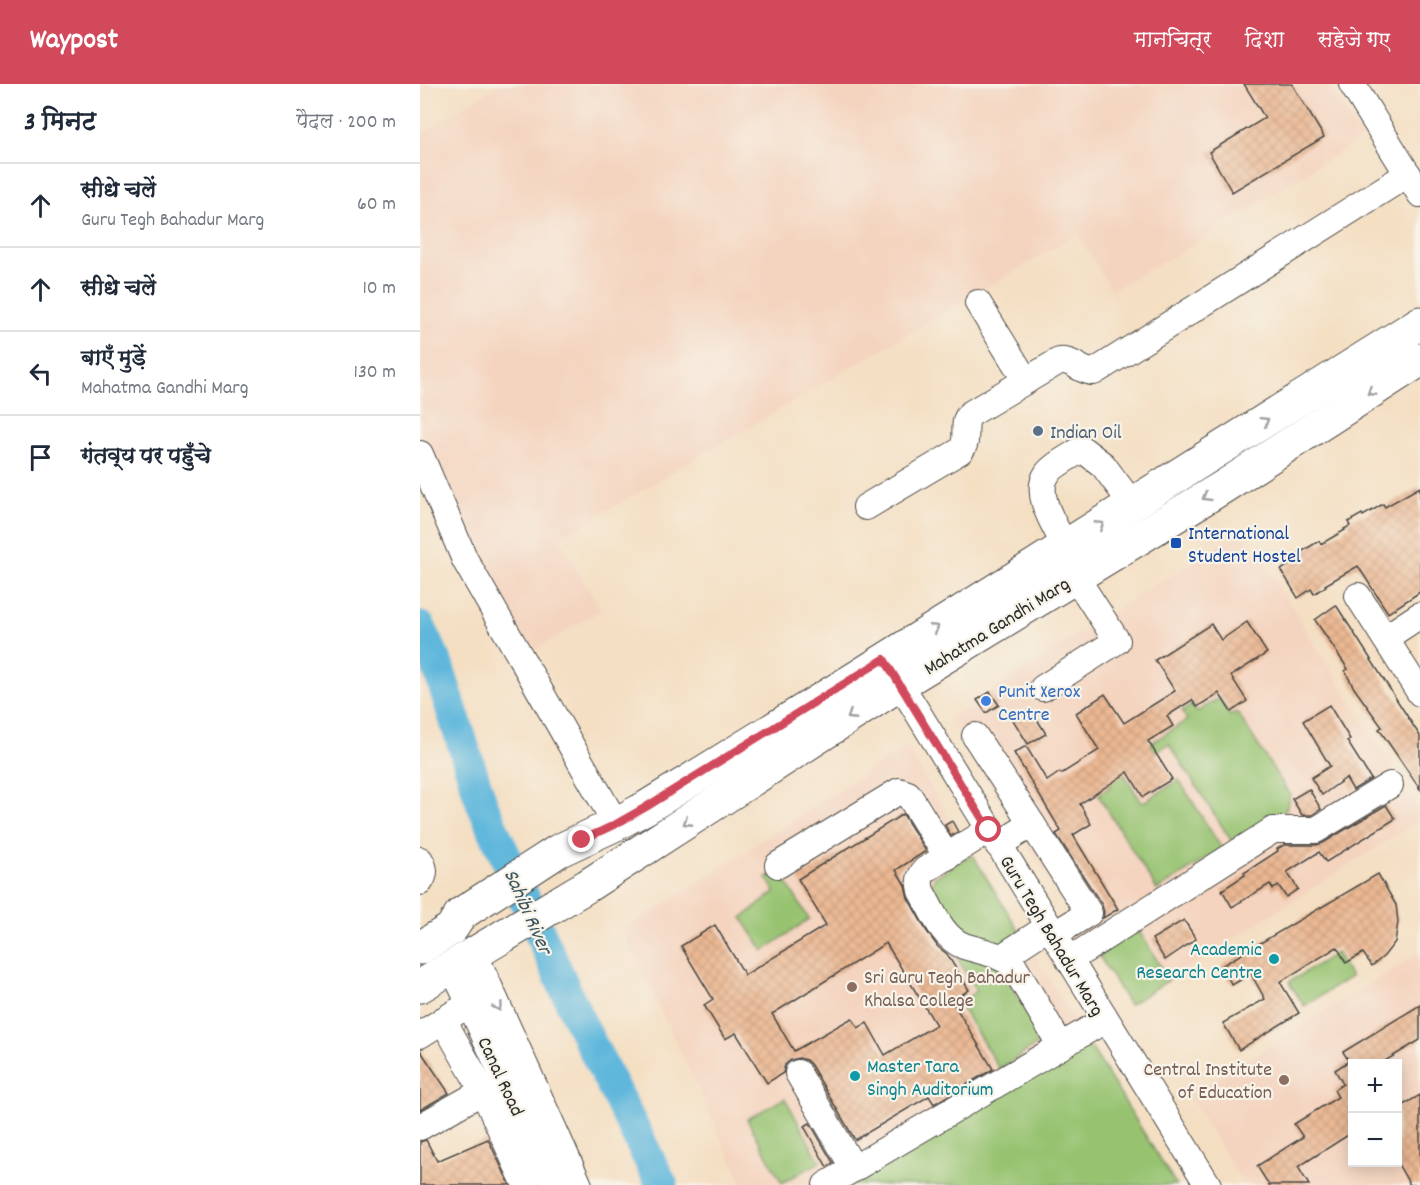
<!DOCTYPE html>
<html lang="hi">
<meta charset="utf-8">
<style>
:root{--surface:#fff;--page:#f6f6f7;--text:#1f2937;--muted:#747a83;--line:#e0e1e3;--accent:#d1495b}
body{margin:0;font-family:Dekko,"Playpen Sans Deva",sans-serif;background:var(--page);color:var(--text)}
.controls{position:absolute;right:18px;bottom:18px;display:grid;overflow:hidden;border-radius:0px;box-shadow:0 3px 15px #0003}
.controls button{width:54px;height:54px;display:grid;place-items:center;padding:0;border:0;border-bottom:2px solid var(--line);background:var(--surface);color:var(--text);font:30px sans-serif}
.stop{position:absolute;width:18px;height:18px;margin:-14px;border:4px solid #d1495b;border-radius:50%;background:#fff}
.stop.end{background:#d1495b;border-color:#fff;box-shadow:0 2px 6px #0008}
.list{margin:0;padding:0;list-style:none}
h2{display:flex;justify-content:space-between;align-items:center;height:78px;margin:0;padding:0 24px;font-size:26px}
h2 small{font-size:20px;font-weight:400;color:var(--muted)}
.list li{display:grid;grid-template-columns:39px 1fr auto;gap:18px;align-items:center;box-sizing:border-box;height:84px;padding:0 24px;border-top:2px solid var(--line)}
.list b{display:block;font-size:22px;white-space:nowrap}
.list p{margin:0;font-size:20px;white-space:nowrap;color:var(--muted)}
.list em{font-size:20px;font-style:normal;color:var(--muted)}
.icon{flex:none;width:33px;height:33px;fill:none;stroke:currentColor;stroke-width:2;stroke-linecap:round;stroke-linejoin:round}
.map{position:relative;flex:none;width:1000px;height:1101px;overflow:hidden}
header{display:flex;align-items:center;gap:36px;box-sizing:border-box;height:84px;padding:0 30px;background:var(--accent);color:#fff}
header strong{font-size:28px}
nav{display:flex;gap:33px;margin-inline-start:auto;font-size:21px}
main{display:flex}
aside{flex:1;background:var(--surface)}
.map>svg:first-child{display:block}
.built{fill:#f4d4bf;fill-rule:evenodd}
.green{fill:#97c371;stroke:#61774e;stroke-width:1.5}
.lines{fill:none;stroke-linecap:round;stroke-linejoin:round}
.river{stroke:#5fb7dc;stroke-width:32}
.building{fill:url(#building-cross-hatch);fill-rule:evenodd}
.minor-casing{stroke:#494642;stroke-width:28}
.major-casing{stroke:#494642;stroke-width:35}
.minor{stroke:#fff;stroke-width:26}
.major{stroke:#fff;stroke-width:33}
.oneway{stroke:#a0a0a0}
.route{stroke:#d1495b;stroke-width:8}
.service-dot{fill:#5c6f8a;stroke:#f7f3e8;stroke-width:2}
.transit-dot{fill:#1a4fb4;stroke:#f7f3e8;stroke-width:2}
.shop-dot{fill:#3f7fe0;stroke:#f7f3e8;stroke-width:2}
.culture-dot{fill:#0f9aa8;stroke:#f7f3e8;stroke-width:2}
.education-dot{fill:#8d6e63;stroke:#f7f3e8;stroke-width:2}
.labels{text-anchor:middle;stroke-width:4.5;stroke-linejoin:round;paint-order:stroke}
.service-label{font-size:20px;fill:#4e5e75;stroke:#f7f3e8;text-anchor:start}
.transit-label{font-size:20px;fill:#164399;stroke:#f7f3e8;text-anchor:start}
.street-label{font-size:20px;fill:#2b2b2b;stroke:#f7f3e8}
.shop-label{font-size:20px;fill:#366cbe;stroke:#f7f3e8;text-anchor:start}
.culture-label{font-size:20px;fill:#0d838f;stroke:#f7f3e8;text-anchor:end}
.education-label{font-size:20px;fill:#785e54;stroke:#f7f3e8;text-anchor:start}
.water-label{font-size:21px;font-style:italic;fill:#3b5560;stroke:#f7f3e8}
</style>
<header>
<strong>Waypost</strong>
<nav><a>मानचित्र</a><a>दिशा</a><a>सहेजे गए</a></nav>
</header>
<main>
<aside>
<h2>3 मिनट<small>पैदल · 200 m</small></h2>
<ul class="list">
<li><svg class="icon" aria-label="ahead" viewBox="0 0 24 24"><path d="M12 20V5M6 11l6-6 6 6"/></svg><div><b>सीधे चलें</b><p>Guru Tegh Bahadur Marg</p></div><em>60 m</em></li>
<li><svg class="icon" aria-label="ahead" viewBox="0 0 24 24"><path d="M12 20V5M6 11l6-6 6 6"/></svg><div><b>सीधे चलें</b></div><em>10 m</em></li>
<li><svg class="icon" aria-label="left" viewBox="0 0 24 24"><path d="M17 20v-9H6M10 6l-5 5 5 5"/></svg><div><b>बाएँ मुड़ें</b><p>Mahatma Gandhi Marg</p></div><em>130 m</em></li>
<li><svg class="icon" aria-label="arrive" viewBox="0 0 24 24"><path d="M6 21V4h12l-3 4 3 4H6"/></svg><div><b>गंतव्य पर पहुँचे</b></div></li>
</ul>
</aside>
<div class="map">
<svg width="1000" height="1101" viewBox="0 0 1000 1101">
<defs>
<pattern id="building-cross-hatch" width="8" height="8" patternUnits="userSpaceOnUse" patternTransform="scale(1.5)"><rect width="8" height="8" fill="#ebb893"/><path d="M0 0l8 8M0 8l8-8" fill="none" stroke="#ca9e7f"/></pattern>
</defs>
<rect width="100%" height="100%" fill="#f7f3e8"/>
<filter id="ink" filterUnits="userSpaceOnUse"><feTurbulence type="fractalNoise" baseFrequency=".0167" numOctaves="2"/><feDisplacementMap in="SourceGraphic" scale="12" xChannelSelector="R" yChannelSelector="G"/><feConvolveMatrix kernelMatrix="1 2 1 2 8 2 1 2 1" color-interpolation-filters="sRGB"/></filter>
<filter id="wash" filterUnits="userSpaceOnUse"><feTurbulence type="fractalNoise" baseFrequency=".008" numOctaves="4" result="noise"/><feDisplacementMap in="SourceGraphic" scale="24" xChannelSelector="R" yChannelSelector="G"/><feGaussianBlur stdDeviation="1.35" result="paint"/><feColorMatrix in="noise" values="0 0 0 0 0 0 0 0 0 0 0 0 0 0 0 0 0 1.4 0 .05"/><feComposite in="paint" operator="in"/></filter>
<g filter="url(#wash)">
<rect width="100%" height="100%" fill="#f4dfc3"/>
<g class="built">
<polygon points="79,0 909,0 943,53 767,165 691,206 658,150 139,455 181,526 105,572 0,342 0,51"/>
<polygon points="824,447 1000,728 1000,736 709,921 528,636 695,526"/>
<polygon points="486,663 756,1101 323,1101 203,847"/>
<path d="M 1000,868 L 1000,1101 L 824,1101 L 769,1012 ZM 932,980 L 978,980 L 978,1078 L 932,1078 Z"/>
</g>
<g class="green">
<polygon points="799,614 810,632 817,628 870,711 866,726 812,758 749,660 735,668 730,660 767,636 762,627 772,621 777,628"/>
<polygon points="699,682 722,719 759,696 802,765 737,806 678,711 691,702 685,691"/>
<polygon points="552,770 601,850 582,861 540,845 510,803 515,793"/>
<polygon points="359,786 389,835 343,867 322,834 355,808 347,794"/>
<polygon points="715,840 749,896 709,921 675,865"/>
<polygon points="528,858 577,878 624,956 579,985 539,919 556,907"/>
<polygon points="916,869 931,893 884,922 869,898"/>
<polygon points="666,955 756,1101 428,1101"/>
<polygon points="365,1014 400,1078 362,1099 327,1035"/>
</g>
<g class="lines">
<polyline class="river" points="0,543 16,577 62,720 159,936 242,1101"/>
</g>
<g id="blocks">
<g class="building">
<polygon points="824,0 872,0 904,53 812,108 789,68 845,34"/>
<polygon points="1000,403 1000,508 968,529 938,482 905,501 906,502 894,510 891,505 878,514 861,486 869,481 866,477 899,457 901,460 925,446 924,445 930,442 928,438 942,430 943,432 963,420 965,423"/>
<polygon points="916,521 1000,652 1000,705 959,645 962,643 934,604 925,587 928,585 895,536"/>
<polygon points="827,538 847,569 811,592 827,617 811,628 799,609 777,623 772,616 747,632 753,642 728,657 752,695 723,713 708,688 660,720 671,740 653,751 698,825 683,834 684,828 682,821 636,750 641,747 594,669 606,662 627,697 640,688 641,690 679,666 656,629 685,610 704,639 755,607 735,576 791,540 801,556"/>
<polygon points="570,608 579,621 566,629 557,616"/>
<polygon points="909,621 930,655 927,657 951,695 933,706 926,694 902,711 891,694 910,682 883,637"/>
<polygon points="611,625 626,650 608,660 593,636"/>
<polygon points="889,705 901,725 892,731 882,731 872,715"/>
<polygon points="966,721 975,735 906,778 899,768 867,788 878,805 866,813 859,802 853,805 850,800 812,823 802,806 825,791 824,789 858,767 857,765 864,761 896,761 903,759"/>
<path d="M 483,730 L 506,767 L 476,786 L 485,801 L 488,814 L 506,846 L 518,863 L 527,870 L 549,906 L 532,917 L 573,985 L 514,1020 L 509,1012 L 435,1056 L 391,981 L 386,976 L 379,974 L 371,976 L 365,981 L 363,989 L 347,999 L 316,949 L 305,955 L 284,921 L 293,915 L 261,862 L 295,841 L 325,891 L 406,841 L 378,795 ZM 466,859 L 516,941 L 465,971 L 447,939 L 438,944 L 432,934 L 374,967 L 352,930 Z"/>
<polygon points="532,737 538,748 531,752 525,741"/>
<polygon points="958,790 976,821 978,838 975,858 964,872 952,882 943,869 926,879 917,863 860,898 879,929 819,966 803,939 845,915 831,890 812,901 801,882"/>
<polygon points="764,836 776,855 745,876 732,855"/>
<polygon points="1000,921 1000,956 960,980 933,980 933,1048 878,1083 889,1101 849,1101 837,1082 883,1053 874,1040 918,1013 914,1006 923,1000 915,986 929,977 923,968"/>
<polygon points="0,966 29,1009 0,1026"/>
<polygon points="1000,1011 1000,1101 990,1101 978,1080 978,1024"/>
<polygon points="390,1039 413,1079 407,1083 384,1042"/>
<polygon points="68,1055 90,1101 0,1101 0,1058 6,1056 17,1077"/>
</g>
</g>
</g>
<g filter="url(#ink)">
<use href="#blocks" fill-opacity="0" stroke="#494642" stroke-width="1.5"/>
<g class="lines">
<defs>
<g id="minor">
<polyline points="932,0 1000,110"/>
<polyline points="558,219 606,297"/>
<polyline points="0,370 45,476 196,740"/>
<path d="M 446,423 L 540,367 C 551,356 540,341 550,330 L 639,277 C 653,275 660,288 674,288 L 988,90"/>
<path d="M 645,462 C 636,443 613,411 627,390 C 632,382 653,371 662,365 L 683,381 L 712,420"/>
<polyline points="938,512 1000,609"/>
<polyline points="965,554 1000,531"/>
<polyline points="471,585 788,1101"/>
<polyline points="623,604 697,557 655,492"/>
<polyline points="555,652 612,740"/>
<path d="M 569,746 L 505,786 C 499,793 499,798 501,807 C 512,826 522,854 544,862 C 562,868 578,869 593,881 L 641,962"/>
<polyline points="578,761 612,740 669,829 633,851"/>
<path d="M 0,776 C 5,784 6,790 0,798"/>
<polyline points="358,781 479,707 488,710 527,773"/>
<polyline points="54,869 159,1101"/>
<polyline points="582,873 628,843"/>
<polyline points="649,876 853,746 896,746 970,701"/>
<polyline points="32,882 134,1101"/>
<polyline points="23,936 63,1007 106,1101"/>
<polyline points="0,951 38,927"/>
<polyline points="378,989 434,1085"/>
<polyline points="0,1043 63,1007"/>
<polyline points="406,1101 685,936"/>
</g>
<g id="major">
<polyline points="0,864 31,845 41,830 138,767 196,740 227,723 436,594 1000,239"/>
<polyline points="0,902 167,802 480,600 803,403 1000,276"/>
</g>
</defs>
<use href="#minor" class="minor-casing"/>
<use href="#major" class="major-casing"/>
<use href="#minor" class="minor"/>
<use href="#major" class="major"/>
</g>
<defs><path id="oneway-chevron" d="M-2-3.5L2.5 0L-2 3.5" fill="none" stroke-width="1.6" stroke-linecap="round" stroke-linejoin="round" transform="scale(1.5)"/></defs>
<g class="oneway">
<use href="#oneway-chevron" transform="translate(951 308) rotate(147)"/>
<use href="#oneway-chevron" transform="translate(845 337) rotate(-32)"/>
<use href="#oneway-chevron" transform="translate(786 413) rotate(149)"/>
<use href="#oneway-chevron" transform="translate(680 441) rotate(-32)"/>
<use href="#oneway-chevron" transform="translate(515 544) rotate(-32)"/>
<use href="#oneway-chevron" transform="translate(431 632) rotate(147)"/>
<use href="#oneway-chevron" transform="translate(267 738) rotate(147)"/>
<use href="#oneway-chevron" transform="translate(78 923) rotate(66)"/>
</g>
</g>
<g class="lines" filter="url(#ink)">
<polyline class="route" points="162,756 196,740 226,723 464,575 569,746"/>
</g>
<circle class="service-dot" cx="618" cy="347" r="6"/>
<rect class="transit-dot" x="750" y="453" width="12" height="12" rx="3"/>
<circle class="shop-dot" cx="566" cy="617" r="6"/>
<g class="culture-dot">
<circle cx="854" cy="875" r="6"/>
<circle cx="435" cy="992" r="6"/>
</g>
<g class="education-dot">
<circle cx="432" cy="903" r="6"/>
<circle cx="864" cy="996" r="6"/>
</g>
<g class="labels">
<g class="service-label">
<text x="630" y="354">Indian Oil</text>
</g>
<g class="transit-label">
<text x="768" y="455">International<tspan x="768" dy="23">Student Hostel</tspan></text>
</g>
<g class="street-label">
<text transform="translate(576 541) rotate(-32)" y="7">Mahatma Gandhi Marg</text>
<text transform="translate(633 851) rotate(59)" y="7">Guru Tegh Bahadur Marg</text>
<text transform="translate(82 992) rotate(65)" y="7">Canal Road</text>
</g>
<g class="shop-label">
<text x="578" y="613">Punit Xerox<tspan x="578" dy="23">Centre</tspan></text>
</g>
<g class="culture-label">
<text x="842" y="871">Academic<tspan x="842" dy="23">Research Centre</tspan></text>
<text x="447" y="988" text-anchor="start">Master Tara<tspan x="447" dy="23">Singh Auditorium</tspan></text>
</g>
<g class="education-label">
<text x="444" y="899">Sri Guru Tegh Bahadur<tspan x="444" dy="23">Khalsa College</tspan></text>
<text x="852" y="991" text-anchor="end">Central Institute<tspan x="852" dy="23">of Education</tspan></text>
</g>
<g class="water-label">
<text transform="translate(109 827) rotate(66)" y="7">Sahibi River</text>
</g>
</g>
</svg>
<div class="controls">
<button>+</button>
<button>−</button>
</div>
<div class="stop" style="left:569px;top:746px"></div>
<div class="stop end" style="left:162px;top:756px"></div>
</div>
</main>
